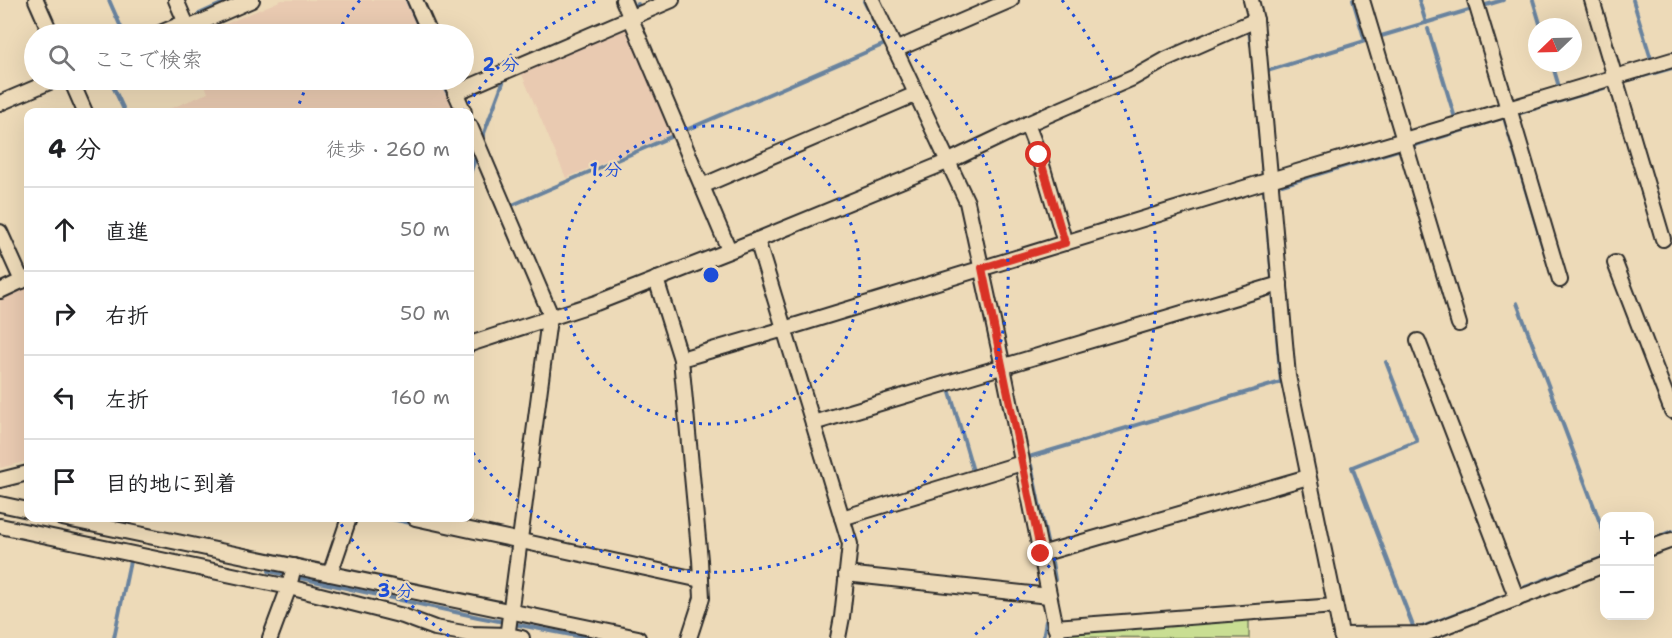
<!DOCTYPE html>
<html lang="ja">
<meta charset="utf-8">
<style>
:root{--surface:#fff;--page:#f2f2f2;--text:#202124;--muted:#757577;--line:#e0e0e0}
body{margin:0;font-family:"Shantell Sans","Klee One",sans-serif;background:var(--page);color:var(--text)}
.controls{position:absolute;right:18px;bottom:18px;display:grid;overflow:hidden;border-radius:12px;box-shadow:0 6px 24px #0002}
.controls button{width:54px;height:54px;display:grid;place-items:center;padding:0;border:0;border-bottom:2px solid var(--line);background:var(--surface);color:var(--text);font:30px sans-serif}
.compass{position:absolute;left:1528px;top:18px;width:54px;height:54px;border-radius:50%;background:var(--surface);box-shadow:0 6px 24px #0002;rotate:247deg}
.stop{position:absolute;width:18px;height:18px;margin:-14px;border:4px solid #d93025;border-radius:50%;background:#fff}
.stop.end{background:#d93025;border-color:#fff;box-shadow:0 2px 6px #0008}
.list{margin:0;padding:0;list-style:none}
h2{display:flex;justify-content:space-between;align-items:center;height:78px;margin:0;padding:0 24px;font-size:26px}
h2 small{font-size:20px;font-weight:400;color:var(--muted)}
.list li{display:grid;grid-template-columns:39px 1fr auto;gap:18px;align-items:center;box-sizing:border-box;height:84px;padding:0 24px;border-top:2px solid var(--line)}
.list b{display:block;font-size:22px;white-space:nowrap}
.list em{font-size:20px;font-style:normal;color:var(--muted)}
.icon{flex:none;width:33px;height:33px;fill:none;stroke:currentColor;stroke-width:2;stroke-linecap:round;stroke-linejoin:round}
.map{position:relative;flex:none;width:1672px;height:638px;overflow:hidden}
.search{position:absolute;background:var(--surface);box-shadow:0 6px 24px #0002;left:24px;top:24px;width:450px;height:66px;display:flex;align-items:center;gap:15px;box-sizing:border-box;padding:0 21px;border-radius:33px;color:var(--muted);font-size:22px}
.panel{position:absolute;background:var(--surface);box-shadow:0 6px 24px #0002;left:24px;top:108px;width:450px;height:414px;border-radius:12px}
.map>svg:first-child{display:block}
.built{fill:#e9cab1}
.green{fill:#c9de93;stroke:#7a845f;stroke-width:1.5}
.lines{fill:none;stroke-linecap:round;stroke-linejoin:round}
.stream{stroke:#69839e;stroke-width:4}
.minor-casing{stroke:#2b2b2b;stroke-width:18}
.minor{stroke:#eddab8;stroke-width:14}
.route{stroke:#d93025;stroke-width:8}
.ring{fill:none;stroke:#1d4ed8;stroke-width:3;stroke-dasharray:3 6}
.centre{fill:#1d4ed8;stroke:#eddab8;stroke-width:3}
.ring-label{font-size:18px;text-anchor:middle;font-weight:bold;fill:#1d4ed8;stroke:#eddab8;stroke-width:4.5;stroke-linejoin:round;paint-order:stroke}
</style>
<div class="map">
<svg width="1672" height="638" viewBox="0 0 1672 638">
<rect width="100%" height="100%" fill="#eddab8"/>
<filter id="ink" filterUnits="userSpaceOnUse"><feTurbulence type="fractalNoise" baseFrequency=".0167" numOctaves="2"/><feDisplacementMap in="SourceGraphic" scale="12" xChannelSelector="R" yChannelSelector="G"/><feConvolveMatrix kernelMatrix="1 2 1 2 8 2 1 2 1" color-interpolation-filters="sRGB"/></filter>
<g filter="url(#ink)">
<g class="built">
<polygon points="282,0 406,0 421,34 202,34"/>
<polygon points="624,25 629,28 674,133 566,178 520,70"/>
<polygon points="203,80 440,80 454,112 162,112 208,93"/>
<polygon points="28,284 28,461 0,468 0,296"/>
</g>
<polygon class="green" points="1249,619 1249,638 1065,637 1069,632"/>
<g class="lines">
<g class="stream">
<polyline points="109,0 124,34"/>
<polyline points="407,0 422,34"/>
<polyline points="631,0 633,6 638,4"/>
<polyline points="1419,0 1426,23"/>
<polyline points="1533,0 1541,27"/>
<polyline points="1633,0 1651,59"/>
<polyline points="1486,5 1503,0"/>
<polyline points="199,14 230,0"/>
<polyline points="1428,29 1455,118"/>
<polyline points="1249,30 1251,45"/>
<polyline points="1378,37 1472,9"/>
<polyline points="1552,63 1559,87"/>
<polyline points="1253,66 1254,75"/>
<polyline points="1267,71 1365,41 1353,0"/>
<polyline points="1254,78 1255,93"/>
<polyline points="110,80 125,112"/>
<polyline points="441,80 447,92"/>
<polyline points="1629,80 1672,68"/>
<polyline points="1257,106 1263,176"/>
<polyline points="1520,113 1604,88"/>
<polyline points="1505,121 1543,248"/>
<polyline points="686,130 885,44 864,1"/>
<polyline points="481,141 505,77"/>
<polyline points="1412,146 1502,118"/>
<polyline points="470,174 476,156"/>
<polyline points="1282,185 1401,149"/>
<polyline points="1264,191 1272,278"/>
<polyline points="510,206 675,135"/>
<polyline points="499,211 514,246"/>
<polyline points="1517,303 1604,533"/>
<polyline points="1386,362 1417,441 1352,467 1413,626"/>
<polyline points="949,389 973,471 977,470"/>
<polyline points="1029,457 1281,382 1273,292"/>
<polyline points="1031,465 1047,542"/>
<polyline points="387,518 415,524"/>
<polyline points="1650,540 1672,531"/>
<polyline points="1052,562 1055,580"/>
<polyline points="269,571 478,617 587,638"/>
<polyline points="1525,587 1604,557"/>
<polyline points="1419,628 1503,596"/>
<polyline points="114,638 130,561"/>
<polyline points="1043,638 1046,621"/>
</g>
<defs>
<g id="minor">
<polyline points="36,0 51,34"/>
<polyline points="176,0 188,28 252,0"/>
<polyline points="415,0 430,34"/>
<polyline points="623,0 729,250"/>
<polyline points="872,0 967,202 1003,367 1058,638"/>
<polyline points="1251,0 1256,20 1288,376 1342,638"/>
<polyline points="1362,0 1459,324"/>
<polyline points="1475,0 1508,109"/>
<polyline points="1592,0 1663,239"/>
<polyline points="158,34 186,22"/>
<polyline points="895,50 1011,0"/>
<polyline points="71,80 85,112"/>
<polyline points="450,80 464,112"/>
<polyline points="455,93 672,0"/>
<polyline points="0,103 54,80"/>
<polyline points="1509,108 1560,280"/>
<polyline points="1027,124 1039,155 1065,243"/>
<polyline points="470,126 552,318"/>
<polyline points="702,186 916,94"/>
<polyline points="0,232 22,281"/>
<polyline points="757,240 850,544 842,617 838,638"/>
<polyline points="1615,263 1672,411"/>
<polyline points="656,279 681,359 700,560 702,598 689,638"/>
<polyline points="0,291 28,278"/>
<polyline points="1418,341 1517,599"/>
<polyline points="470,344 596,303 757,240 947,162 1027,124 1133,78 1165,60 1256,20"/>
<polyline points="681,359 784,329 1270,180 1672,60"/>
<polyline points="813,423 1280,284"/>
<polyline points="0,480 28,473"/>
<polyline points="0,504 28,510"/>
<polyline points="62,518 638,638"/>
<polyline points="415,518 701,580"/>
<polyline points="842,518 1022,463"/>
<polyline points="0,526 289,587 403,616 435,628 469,634 508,635 522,638"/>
<polyline points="1650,548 1672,540"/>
<polyline points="1041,554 1308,477"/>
<polyline points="330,574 349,518"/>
<polyline points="846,574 1049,596"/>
<polyline points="1055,627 1335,606"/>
<polyline points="1341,635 1425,634 1604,565"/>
<polyline points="270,638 289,587 294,566"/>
<polyline points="507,638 549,319"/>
</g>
</defs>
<use href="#minor" class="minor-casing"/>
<use href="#minor" class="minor"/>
</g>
</g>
<g class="lines" filter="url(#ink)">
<polyline class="route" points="1039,155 1065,243 982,268 1041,554"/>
</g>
<g class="ring">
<circle cx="711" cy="275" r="149"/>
<path d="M463 111A297 297 0 0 1 597 1M825 1A297 297 0 1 1 471 450"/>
<path d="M449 636A446 446 0 0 1 337 518M296 112A446 446 0 0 1 308 83M337 32A446 446 0 0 1 360 0M1062 0A446 446 0 0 1 973 636"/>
</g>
<circle cx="711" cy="275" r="9" class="centre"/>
<g class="ring-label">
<text x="501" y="71">2 分</text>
<text x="606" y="176">1 分</text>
<text x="396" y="597">3 分</text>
</g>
</svg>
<div class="controls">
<button>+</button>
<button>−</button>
</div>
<svg class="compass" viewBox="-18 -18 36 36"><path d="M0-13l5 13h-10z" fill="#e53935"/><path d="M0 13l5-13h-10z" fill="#757577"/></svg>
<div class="stop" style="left:1039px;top:155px"></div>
<div class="stop end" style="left:1041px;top:554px"></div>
<div class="search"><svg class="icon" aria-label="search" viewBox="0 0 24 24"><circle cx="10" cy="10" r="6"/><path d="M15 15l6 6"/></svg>ここで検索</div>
<section class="panel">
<h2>4 分<small>徒歩 · 260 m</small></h2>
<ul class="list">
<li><svg class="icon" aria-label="ahead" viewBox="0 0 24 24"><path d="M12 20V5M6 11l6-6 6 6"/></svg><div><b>直進</b></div><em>50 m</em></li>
<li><svg class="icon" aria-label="right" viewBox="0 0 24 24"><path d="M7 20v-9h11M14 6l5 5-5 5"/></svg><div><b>右折</b></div><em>50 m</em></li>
<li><svg class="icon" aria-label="left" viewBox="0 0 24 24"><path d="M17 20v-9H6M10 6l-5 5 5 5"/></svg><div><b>左折</b></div><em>160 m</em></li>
<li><svg class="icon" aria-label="arrive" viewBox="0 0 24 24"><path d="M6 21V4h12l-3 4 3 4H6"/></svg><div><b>目的地に到着</b></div></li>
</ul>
</section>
</div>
